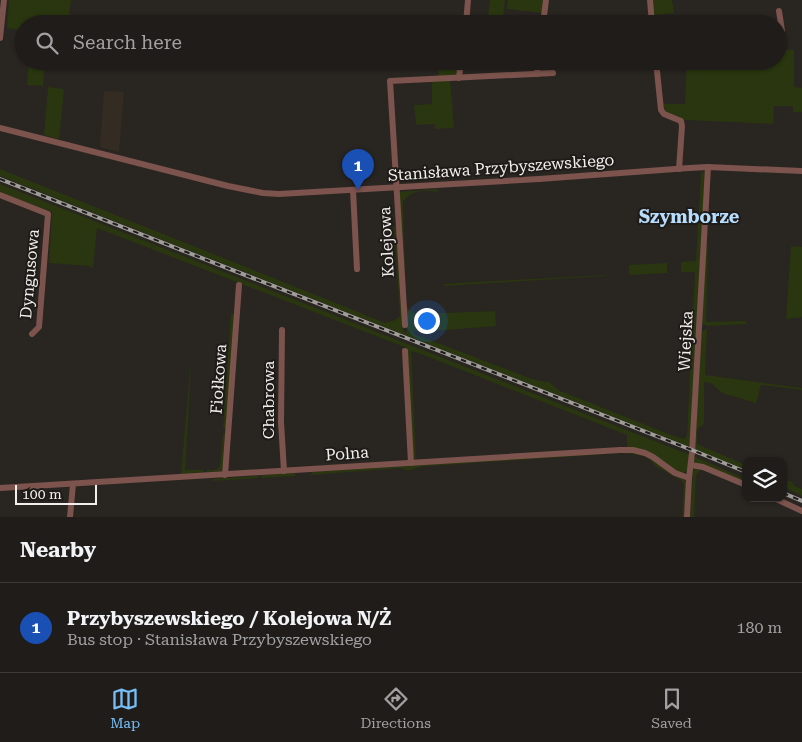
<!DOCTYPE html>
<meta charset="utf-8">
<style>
:root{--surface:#1f1c19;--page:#272522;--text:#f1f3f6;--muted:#a1a1a2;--line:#3c3a38;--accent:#78bff7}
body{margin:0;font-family:"Roboto Serif",serif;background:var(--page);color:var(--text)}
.controls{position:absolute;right:15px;bottom:15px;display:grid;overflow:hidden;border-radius:10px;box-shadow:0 1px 4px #0004}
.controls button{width:45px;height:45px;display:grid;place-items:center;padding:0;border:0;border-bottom:1px solid var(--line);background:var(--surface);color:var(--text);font:25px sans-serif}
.scale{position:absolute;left:15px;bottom:12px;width:82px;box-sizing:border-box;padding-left:5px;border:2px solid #f1eeec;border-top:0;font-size:14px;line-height:18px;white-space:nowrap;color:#f1eeec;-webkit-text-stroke:4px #1f1b18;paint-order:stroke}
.you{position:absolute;left:426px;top:320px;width:18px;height:18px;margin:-12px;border:4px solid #fff;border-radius:50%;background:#1a73e8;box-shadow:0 0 0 8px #1a73e833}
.badge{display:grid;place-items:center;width:32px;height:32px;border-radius:50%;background:var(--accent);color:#fff;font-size:16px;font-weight:700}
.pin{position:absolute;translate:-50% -41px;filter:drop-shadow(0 1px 2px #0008)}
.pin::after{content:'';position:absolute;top:26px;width:18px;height:15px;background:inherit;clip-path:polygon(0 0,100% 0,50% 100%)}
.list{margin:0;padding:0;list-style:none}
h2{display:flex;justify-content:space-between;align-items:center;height:65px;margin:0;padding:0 20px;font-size:21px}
h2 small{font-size:16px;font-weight:400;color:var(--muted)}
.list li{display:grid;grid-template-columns:32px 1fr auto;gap:15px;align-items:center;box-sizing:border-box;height:90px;padding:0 20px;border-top:1px solid var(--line)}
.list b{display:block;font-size:19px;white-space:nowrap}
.list p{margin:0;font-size:16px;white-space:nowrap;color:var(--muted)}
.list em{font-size:16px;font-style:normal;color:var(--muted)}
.icon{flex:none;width:28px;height:28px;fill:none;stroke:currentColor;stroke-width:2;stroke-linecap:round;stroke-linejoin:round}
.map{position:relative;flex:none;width:802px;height:517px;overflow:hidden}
.search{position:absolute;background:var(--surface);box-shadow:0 1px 4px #0004;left:15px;right:15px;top:15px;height:55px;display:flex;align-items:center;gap:12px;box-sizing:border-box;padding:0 18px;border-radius:28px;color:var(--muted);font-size:19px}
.sheet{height:155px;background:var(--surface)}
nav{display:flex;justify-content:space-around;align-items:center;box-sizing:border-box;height:70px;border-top:1px solid var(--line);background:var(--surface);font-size:14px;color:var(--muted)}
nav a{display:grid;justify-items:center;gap:2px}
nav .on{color:var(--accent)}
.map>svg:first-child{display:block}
.built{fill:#342c23}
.green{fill:#29360f}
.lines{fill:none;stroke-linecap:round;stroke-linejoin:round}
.minor{stroke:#7c534d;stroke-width:6}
.rail-casing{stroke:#9f9c99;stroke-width:4}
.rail{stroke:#1f1b18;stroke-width:2;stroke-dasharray:5.5;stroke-linecap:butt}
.labels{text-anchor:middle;stroke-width:4;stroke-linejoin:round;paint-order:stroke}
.street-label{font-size:16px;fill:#f1eeec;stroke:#1f1b18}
.neighbourhood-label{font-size:18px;font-weight:bold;fill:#b7ddfd;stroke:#1f1b18}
</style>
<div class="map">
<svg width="802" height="517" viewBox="0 0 802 517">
<rect width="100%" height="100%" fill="#292521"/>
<polygon class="built" points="104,91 124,92 119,152 100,147"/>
<g class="green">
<polygon points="9,0 71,0 68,24 24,24 24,30 7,28"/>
<polygon points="490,0 505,0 502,24 487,24"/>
<polygon points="508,0 544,0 543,13 507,9"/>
<polygon points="651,0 672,0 674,13 653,15"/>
<polygon points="778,49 794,50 794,87 802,88 802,112 793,112 793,106 774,106 773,124 685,120 668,113 665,110 663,104 685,104 687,61 778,61"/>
<polygon points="29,61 45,61 43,86 27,85"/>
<polygon points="440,61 459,61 457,75 438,77"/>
<polygon points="450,80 454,128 435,129 435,124 416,125 414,105 432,104 432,82"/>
<polygon points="48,87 64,89 59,139 44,135"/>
<path d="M 0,169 C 128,220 257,271 385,323 L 395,320 L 400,316 L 394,226 L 397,227 L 404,332 L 407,332 L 399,192 L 438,189 L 438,192 C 427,190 409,190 403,202 L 406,302 C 408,310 410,312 418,314 L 495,311 L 496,326 L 447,330 L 414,331 L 414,334 L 532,379 L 540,381 L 549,382 L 558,390 L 671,435 L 684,439 L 687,435 L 695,272 L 681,272 L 681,262 L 696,261 L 701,172 L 705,172 L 690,447 L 0,176 Z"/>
<polygon points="0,184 690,455 687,470 684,473 680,473 627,448 627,435 421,354 411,351 416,460 412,455 407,348 97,228 93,268 89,266 49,263 52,212 0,192"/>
<polygon points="706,246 708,246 706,322 746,321 746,324 708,326 705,325 701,322"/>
<polygon points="791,246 802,247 802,317 786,319"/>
<polygon points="667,263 667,273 629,275 629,265"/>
<polygon points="606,275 606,276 444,286 444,284 458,283"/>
<polygon points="231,313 235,315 227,429 223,429"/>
<polygon points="707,329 705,375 802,388 802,390 761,385 756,403 722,393 711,383 704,382 704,424 697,430 697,444 746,465 746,470 694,449 702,331"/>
<polygon points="190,370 191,370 185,470 203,470 203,472 181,474"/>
<polygon points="223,433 227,434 222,471 207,472 207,470 216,470 220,466"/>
<path d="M 621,452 L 632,453 L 645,455 L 684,480 L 686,483 L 684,517 L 682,517 L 684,485 L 681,480 L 657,467 L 649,459 L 644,456 L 632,454 L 621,453 L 429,466 C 426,466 423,466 420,467 C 413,469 408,473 401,468 L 311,475 L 312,472 Z"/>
<polygon points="693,456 746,479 746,484 696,464 694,462"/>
<polygon points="696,468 701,468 696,476 694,517 690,517 693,471"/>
<polygon points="295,473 296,476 260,478 262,475"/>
<polygon points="257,476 259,478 213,481 213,479"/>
<polygon points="783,481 790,481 793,483 794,486 802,489 802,496 783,487"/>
</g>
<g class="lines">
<g class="minor">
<polyline points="650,0 652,24"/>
<polyline points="779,11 782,31"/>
<polyline points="466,24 468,0"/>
<polyline points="543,24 546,0"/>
<polyline points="0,38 4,0"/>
<polyline points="656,61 661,110 664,114 681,121 682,126 679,169"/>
<polyline points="537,74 538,61"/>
<polyline points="459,78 461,61"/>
<polyline points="0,128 228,186 263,193 279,194 539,179 689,168 708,167 802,171"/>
<polyline points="353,190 357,269"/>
<polyline points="0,195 48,214 39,327 32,334"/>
<polyline points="405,325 390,81 553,73"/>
<polyline points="282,330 281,422 284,471"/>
<polyline points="405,351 411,463"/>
<polyline points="691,465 703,467 746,485"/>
<polyline points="225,475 239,285"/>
<polyline points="0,488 620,450 633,450 645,453 653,457 675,473 689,478"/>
<polyline points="774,498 802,511"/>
<polyline points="70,517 73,484"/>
<polyline points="687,517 689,478 692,453 708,167"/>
</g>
<defs>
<g id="rail">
<polyline points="0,179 692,450 746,472"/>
<polyline points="783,493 802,501"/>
</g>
</defs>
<use href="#rail" class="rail-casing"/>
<use href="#rail" class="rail"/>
</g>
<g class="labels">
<g class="street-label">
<text transform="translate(501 167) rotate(-4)" y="6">Stanisława Przybyszewskiego</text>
<text transform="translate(386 242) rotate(-93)" y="6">Kolejowa</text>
<text transform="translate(29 274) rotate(-85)" y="6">Dyngusowa</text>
<text transform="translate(685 341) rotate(-87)" y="6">Wiejska</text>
<text transform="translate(218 379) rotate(-86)" y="6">Fiołkowa</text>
<text transform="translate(268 400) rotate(-90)" y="6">Chabrowa</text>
<text transform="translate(347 453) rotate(-4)" y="6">Polna</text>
</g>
<g class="neighbourhood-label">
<text x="689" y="223">Szymborze</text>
</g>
</g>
</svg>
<div class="controls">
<button><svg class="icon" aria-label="layers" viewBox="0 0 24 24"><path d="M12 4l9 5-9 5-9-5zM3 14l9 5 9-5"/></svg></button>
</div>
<div class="scale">100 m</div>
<div class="you"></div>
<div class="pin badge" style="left:358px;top:190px;background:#1a4fb4">1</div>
<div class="search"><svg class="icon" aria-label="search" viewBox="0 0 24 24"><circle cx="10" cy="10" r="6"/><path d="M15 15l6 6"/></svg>Search here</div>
</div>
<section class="sheet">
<h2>Nearby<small></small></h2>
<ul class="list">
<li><span class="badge" style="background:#1a4fb4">1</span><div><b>Przybyszewskiego / Kolejowa N/Ż</b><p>Bus stop · Stanisława Przybyszewskiego</p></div><em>180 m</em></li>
</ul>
</section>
<nav>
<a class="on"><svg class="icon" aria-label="map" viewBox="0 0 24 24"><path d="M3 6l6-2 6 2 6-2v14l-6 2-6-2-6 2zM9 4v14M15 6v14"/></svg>Map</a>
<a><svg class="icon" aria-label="directions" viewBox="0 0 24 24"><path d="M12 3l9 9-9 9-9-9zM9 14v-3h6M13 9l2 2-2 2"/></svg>Directions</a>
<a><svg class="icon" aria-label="saved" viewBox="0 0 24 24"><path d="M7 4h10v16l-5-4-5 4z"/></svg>Saved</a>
</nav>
